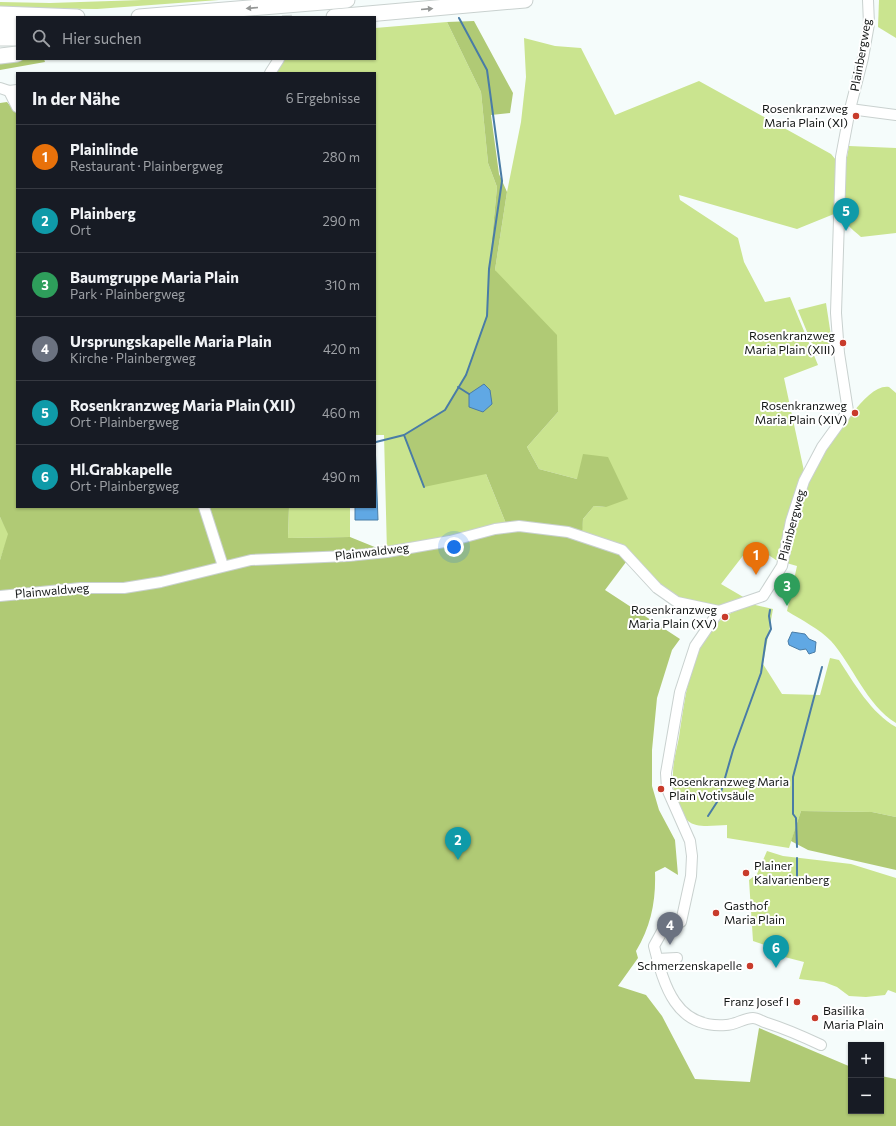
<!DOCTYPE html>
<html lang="de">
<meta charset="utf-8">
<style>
:root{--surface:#171b24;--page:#20242c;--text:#f1f3f6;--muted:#9ea1a6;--line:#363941;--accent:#8c9099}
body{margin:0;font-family:Commissioner,sans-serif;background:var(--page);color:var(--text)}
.controls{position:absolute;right:12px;bottom:12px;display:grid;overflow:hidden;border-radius:0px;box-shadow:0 1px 3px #0004}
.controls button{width:36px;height:36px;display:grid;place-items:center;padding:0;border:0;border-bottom:1px solid var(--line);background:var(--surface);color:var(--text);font:20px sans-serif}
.you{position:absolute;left:454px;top:547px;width:14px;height:14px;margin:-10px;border:3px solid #fff;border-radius:50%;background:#1a73e8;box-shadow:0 0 0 6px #1a73e833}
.badge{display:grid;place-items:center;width:26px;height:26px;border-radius:50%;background:var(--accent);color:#fff;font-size:13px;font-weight:700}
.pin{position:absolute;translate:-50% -33px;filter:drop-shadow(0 1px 2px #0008)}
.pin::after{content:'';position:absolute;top:21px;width:14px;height:12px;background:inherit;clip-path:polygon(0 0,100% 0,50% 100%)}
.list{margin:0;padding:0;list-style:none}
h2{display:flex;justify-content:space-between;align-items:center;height:52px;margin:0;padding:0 16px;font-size:17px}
h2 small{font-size:13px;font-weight:400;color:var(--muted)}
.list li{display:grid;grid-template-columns:26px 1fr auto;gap:12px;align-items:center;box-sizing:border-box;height:64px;padding:0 16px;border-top:1px solid var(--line)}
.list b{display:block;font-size:15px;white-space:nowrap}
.list p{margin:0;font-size:13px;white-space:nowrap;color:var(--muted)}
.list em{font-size:13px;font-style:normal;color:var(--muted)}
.icon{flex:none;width:22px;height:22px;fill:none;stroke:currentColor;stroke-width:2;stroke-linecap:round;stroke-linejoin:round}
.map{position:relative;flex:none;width:896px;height:1126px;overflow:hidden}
.search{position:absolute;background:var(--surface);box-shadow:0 1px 3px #0004;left:16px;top:16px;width:360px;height:44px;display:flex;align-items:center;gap:10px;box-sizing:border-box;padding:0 14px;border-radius:0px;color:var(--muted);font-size:15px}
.panel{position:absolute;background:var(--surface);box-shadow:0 1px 3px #0004;left:16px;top:72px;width:360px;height:436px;border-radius:0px}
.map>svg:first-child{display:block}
.green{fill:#cae48f}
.forest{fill:#b0ca75}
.water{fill:#60a8e4;stroke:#497ca6}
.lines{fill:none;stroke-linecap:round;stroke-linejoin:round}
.stream{stroke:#497ca6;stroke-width:2}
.minor-tunnel{stroke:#d3dad9;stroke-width:10;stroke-dasharray:10 5;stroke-linecap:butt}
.minor-casing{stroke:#c9d1cf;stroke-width:12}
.highway-casing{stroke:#c9d1cf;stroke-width:17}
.minor{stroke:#fff;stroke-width:10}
.highway{stroke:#fff;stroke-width:15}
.oneway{fill:#959796}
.poi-dot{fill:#c83b2b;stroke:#fff;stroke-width:1.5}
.labels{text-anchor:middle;stroke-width:4;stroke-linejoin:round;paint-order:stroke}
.street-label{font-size:12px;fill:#141716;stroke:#fff}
.poi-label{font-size:12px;fill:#141716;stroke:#fff;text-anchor:end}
</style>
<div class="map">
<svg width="896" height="1126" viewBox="0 0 896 1126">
<rect width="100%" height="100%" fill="#f5fcfb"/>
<g class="green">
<polygon points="142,0 219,0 97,9 0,8 0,2 50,3"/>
<polygon points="879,0 896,0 896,38 878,27"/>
<polygon points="447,22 481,92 488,163 497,187 489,269 487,316 466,375 445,410 404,435 486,474 507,526 387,552 384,435 375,435 375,73 275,73 285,59 375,59 375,28"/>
<path d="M 524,38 L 555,46 L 581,48 L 615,115 L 699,81 L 831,154 L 836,160 L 834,214 L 797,229 L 679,195 L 680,200 L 738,238 L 744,262 L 765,302 L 790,297 L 818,365 L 784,378 L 804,471 C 811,465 819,459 825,452 C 838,437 866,383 889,387 L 896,393 L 896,723 C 867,706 852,664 831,641 C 821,630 800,619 787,611 L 797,566 L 776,560 L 752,544 L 721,584 L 745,598 L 728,605 L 708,606 L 685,601 L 662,587 L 641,566 L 581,536 L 583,519 L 594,506 L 606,507 L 577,479 L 539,469 L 527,447 L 558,412 L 495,270 L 507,192 L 521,122 L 526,77 Z"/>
<path d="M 849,146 L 896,148 L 896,233 L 861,237 C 857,233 851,229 847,224 C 837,210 846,163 849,146 Z"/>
<polygon points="826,303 833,349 817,356 798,310"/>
<polygon points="289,507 350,507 350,537 288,538"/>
<polygon points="0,517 9,534 0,560"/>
<path d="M 751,604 L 773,609 L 763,664 L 782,694 L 820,695 L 830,658 L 839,660 C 854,683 871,713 896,727 L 896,817 L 872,812 L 801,811 L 789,848 L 727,838 L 727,825 C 716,825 697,829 688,821 C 676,811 672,788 673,773 C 673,761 677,748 679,737 C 684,707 689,658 707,634 C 718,619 733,611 751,604 Z"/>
<polygon points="767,851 783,856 851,864 896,878 896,993 888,990 885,995 866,997 849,996 837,987 824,982 799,979 804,962 773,954 768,946 753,941 749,880 757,874"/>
</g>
<g class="forest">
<path d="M 474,21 L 513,93 L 510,113 L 491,115 L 499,174 L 507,192 L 495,270 L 557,335 L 558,412 L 527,447 L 539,469 L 577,479 L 583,454 L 608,457 L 628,499 L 606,507 L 594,506 L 583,519 L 582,536 L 622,550 L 626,562 L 605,590 L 680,639 L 672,650 L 657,698 L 652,750 L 652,786 L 659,810 L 675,840 L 678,875 L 665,867 L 655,872 C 656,901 651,926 636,951 L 638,958 L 618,986 L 646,995 L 662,1016 L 695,1079 L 750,1082 L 759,1028 L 851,1067 L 851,1111 L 881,1111 L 881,1076 L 896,1079 L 896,1126 L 0,1126 L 0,560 L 8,534 L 0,517 L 0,103 L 7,102 L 17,114 L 17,507 L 289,507 L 288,538 L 350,537 L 387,552 L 507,526 L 486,474 L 424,487 L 404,435 L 445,410 L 466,375 L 487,316 L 489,269 L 497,187 L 488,163 L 481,92 L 447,22 Z"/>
<polygon points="17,59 44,59 45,62 0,70 0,61"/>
<polygon points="801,811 872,812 896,817 896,870 808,850 791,841"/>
</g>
<g class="water">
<polygon points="484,384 490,390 492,404 483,412 469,407 469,394"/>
<polygon points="375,442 378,520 355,520 355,507 375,507"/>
<polygon points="792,632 805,634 809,639 816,642 815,652 809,654 806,649 800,650 789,645 788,641"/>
</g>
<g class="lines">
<g class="stream">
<polyline points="458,387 469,394"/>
<polyline points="404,435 424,487"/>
<polyline points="376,442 404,435 445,410 466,375 487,316 489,269 502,181 487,70 459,18"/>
<polyline points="708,816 719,799 733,750 761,673 766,639 771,629 769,616 770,610"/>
<polyline points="797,847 796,818 793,814 793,777 822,667"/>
<polyline points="797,876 797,858"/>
</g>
<polyline class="minor-tunnel" points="286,0 287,17"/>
<defs>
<g id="minor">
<polyline points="270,73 279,59"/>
<polyline points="0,88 9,91 17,90"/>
<polyline points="9,91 17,107"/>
<polyline points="850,109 896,115"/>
<polyline points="204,507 223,566"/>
<polyline points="0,596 81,588 124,588 161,582 251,560 348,556 387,552 450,541 495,529 519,526 568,532 622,550 657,588 677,602 719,611"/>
<polyline points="657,959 677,958"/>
<path d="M 821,1045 C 804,1037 786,1029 767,1023 C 763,1022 757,1018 753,1018 C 744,1018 735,1025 726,1025 C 676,1029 664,986 654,946 L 665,926 L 681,922 L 691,876 L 692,856 L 690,841 L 667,789 L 666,773 L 680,692 L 695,646 L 719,611 L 763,596 L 782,566 L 791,521 L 804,481 L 822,447 L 848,411 L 839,353 L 836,313 L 841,157 L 850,109 L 863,58 L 869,24 L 868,0"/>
</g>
<g id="highway">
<polyline points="0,14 77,17"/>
<polyline points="139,17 347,0"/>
<polyline points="334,17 525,0"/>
<polyline points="0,27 17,26"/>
<polyline points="0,38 17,38"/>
<polyline points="0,56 17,54"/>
</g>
</defs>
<use href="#minor" class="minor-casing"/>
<use href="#highway" class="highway-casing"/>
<use href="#minor" class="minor"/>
<use href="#highway" class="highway"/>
</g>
<defs><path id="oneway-solid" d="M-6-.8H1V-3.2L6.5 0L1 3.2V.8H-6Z"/></defs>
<g class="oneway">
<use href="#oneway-solid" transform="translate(252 8) rotate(175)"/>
<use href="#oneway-solid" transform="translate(427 9) rotate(-5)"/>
</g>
<g class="poi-dot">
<circle cx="856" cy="116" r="4"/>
<circle cx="843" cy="343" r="4"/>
<circle cx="855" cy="413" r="4"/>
<circle cx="725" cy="617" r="4"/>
<circle cx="661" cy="789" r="4"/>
<circle cx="746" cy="873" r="4"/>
<circle cx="716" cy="913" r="4"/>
<circle cx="750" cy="966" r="4"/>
<circle cx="797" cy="1002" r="4"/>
<circle cx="815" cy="1018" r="4"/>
</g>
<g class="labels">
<g class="street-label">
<text transform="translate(861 55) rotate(-80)" y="4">Plainbergweg</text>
<text transform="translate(792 525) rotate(-75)" y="4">Plainbergweg</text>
<text transform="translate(372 552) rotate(-7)" y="4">Plainwaldweg</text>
<text transform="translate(52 591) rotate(-5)" y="4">Plainwaldweg</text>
</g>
<g class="poi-label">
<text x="848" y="113">Rosenkranzweg<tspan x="848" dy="14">Maria Plain (XI)</tspan></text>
<text x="835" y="340">Rosenkranzweg<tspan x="835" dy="14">Maria Plain (XIII)</tspan></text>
<text x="847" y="410">Rosenkranzweg<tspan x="847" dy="14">Maria Plain (XIV)</tspan></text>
<text x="717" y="614">Rosenkranzweg<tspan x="717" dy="14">Maria Plain (XV)</tspan></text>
<text x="669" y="786" text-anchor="start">Rosenkranzweg Maria<tspan x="669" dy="14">Plain Votivsäule</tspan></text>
<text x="754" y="870" text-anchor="start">Plainer<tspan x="754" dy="14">Kalvarienberg</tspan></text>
<text x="724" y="910" text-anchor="start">Gasthof<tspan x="724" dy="14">Maria Plain</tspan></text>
<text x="742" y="970">Schmerzenskapelle</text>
<text x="789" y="1006">Franz Josef I</text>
<text x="823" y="1015" text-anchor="start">Basilika<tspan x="823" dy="14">Maria Plain</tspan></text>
</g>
</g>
</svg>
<div class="controls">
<button>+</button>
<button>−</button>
</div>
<div class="you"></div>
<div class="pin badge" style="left:756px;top:575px;background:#e8710a">1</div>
<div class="pin badge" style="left:458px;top:860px;background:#0f9aa8">2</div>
<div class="pin badge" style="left:787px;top:606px;background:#2e9e5b">3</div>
<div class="pin badge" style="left:670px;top:945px;background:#6b7280">4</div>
<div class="pin badge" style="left:846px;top:231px;background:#0f9aa8">5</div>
<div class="pin badge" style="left:776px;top:968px;background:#0f9aa8">6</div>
<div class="search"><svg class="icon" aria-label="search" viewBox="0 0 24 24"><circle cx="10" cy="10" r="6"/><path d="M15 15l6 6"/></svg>Hier suchen</div>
<section class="panel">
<h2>In der Nähe<small>6 Ergebnisse</small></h2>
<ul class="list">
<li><span class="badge" style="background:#e8710a">1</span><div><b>Plainlinde</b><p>Restaurant · Plainbergweg</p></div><em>280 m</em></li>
<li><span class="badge" style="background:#0f9aa8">2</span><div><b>Plainberg</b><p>Ort</p></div><em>290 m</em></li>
<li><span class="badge" style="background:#2e9e5b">3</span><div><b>Baumgruppe Maria Plain</b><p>Park · Plainbergweg</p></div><em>310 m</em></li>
<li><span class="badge" style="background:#6b7280">4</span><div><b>Ursprungskapelle Maria Plain</b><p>Kirche · Plainbergweg</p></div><em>420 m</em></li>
<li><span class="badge" style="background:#0f9aa8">5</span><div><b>Rosenkranzweg Maria Plain (XII)</b><p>Ort · Plainbergweg</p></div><em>460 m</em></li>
<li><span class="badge" style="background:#0f9aa8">6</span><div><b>Hl.Grabkapelle</b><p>Ort · Plainbergweg</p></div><em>490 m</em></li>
</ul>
</section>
</div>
